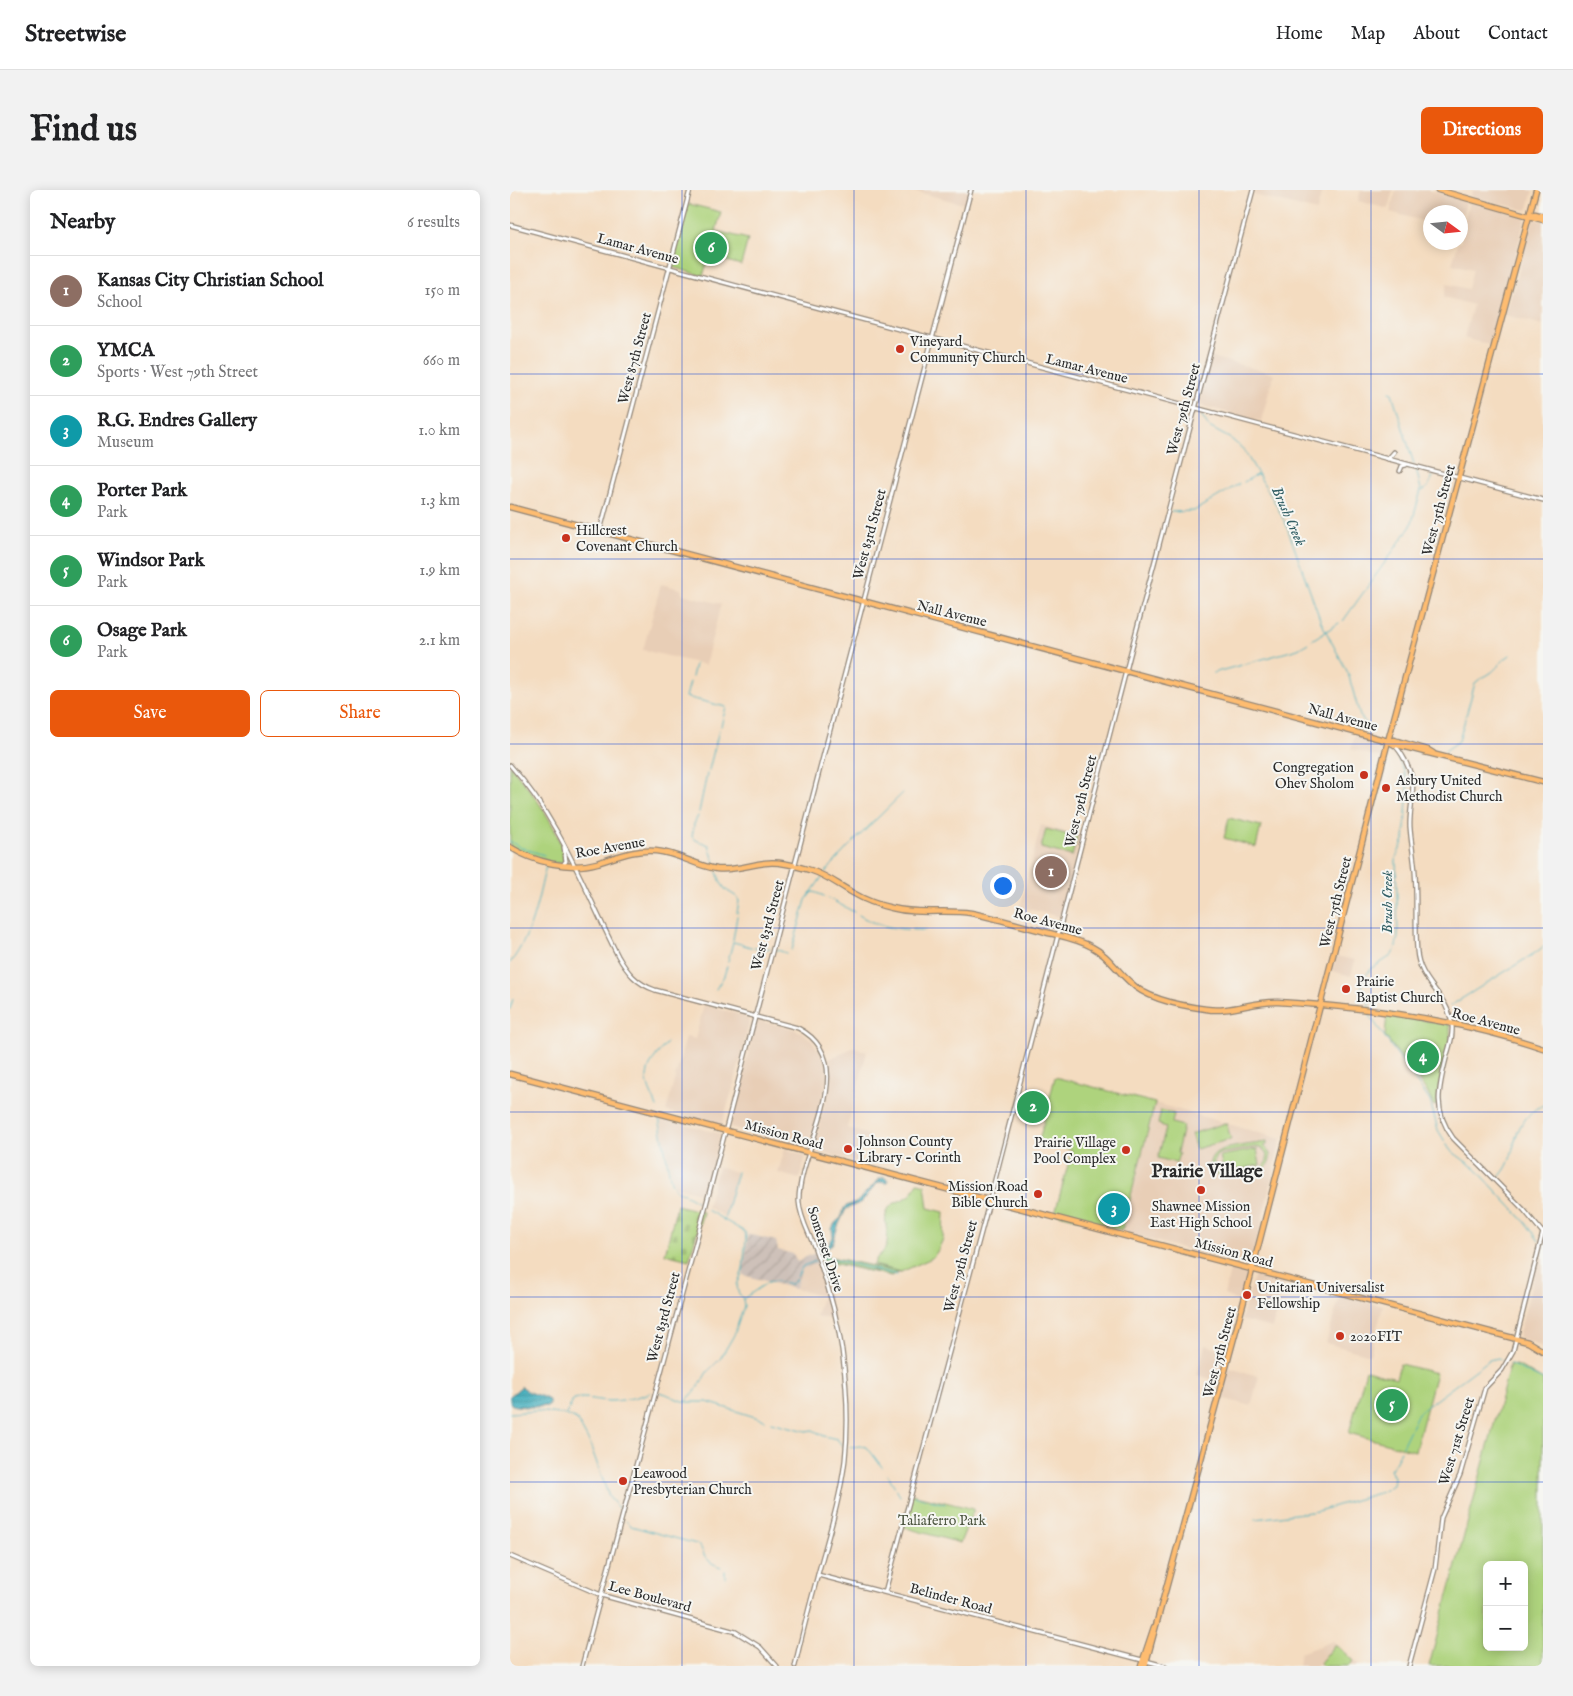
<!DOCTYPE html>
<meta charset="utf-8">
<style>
:root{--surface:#fff;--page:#f2f2f2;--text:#202124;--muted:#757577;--line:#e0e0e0;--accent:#ea580c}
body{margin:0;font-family:"IM FELL English",serif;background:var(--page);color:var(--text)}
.controls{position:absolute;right:15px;bottom:15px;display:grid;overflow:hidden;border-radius:8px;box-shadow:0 2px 12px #0003}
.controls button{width:45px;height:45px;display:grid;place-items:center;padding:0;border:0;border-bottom:1px solid var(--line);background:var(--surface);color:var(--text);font:25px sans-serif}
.compass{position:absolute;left:913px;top:15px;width:45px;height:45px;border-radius:50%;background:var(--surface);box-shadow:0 2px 12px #0003;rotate:105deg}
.you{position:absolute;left:492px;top:695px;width:18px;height:18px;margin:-12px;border:4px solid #fff;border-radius:50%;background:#1a73e8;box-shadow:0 0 0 8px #1a73e833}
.badge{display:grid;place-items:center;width:32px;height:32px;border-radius:50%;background:var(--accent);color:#fff;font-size:16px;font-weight:700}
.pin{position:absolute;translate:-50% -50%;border:2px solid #fff;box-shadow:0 1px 5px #0006}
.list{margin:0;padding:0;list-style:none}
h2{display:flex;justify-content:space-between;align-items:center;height:65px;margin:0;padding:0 20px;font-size:21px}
h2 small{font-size:16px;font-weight:400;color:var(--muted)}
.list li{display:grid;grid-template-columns:32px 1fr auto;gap:15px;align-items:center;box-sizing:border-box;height:70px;padding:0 20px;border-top:1px solid var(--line)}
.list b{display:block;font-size:19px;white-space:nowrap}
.list p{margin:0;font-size:16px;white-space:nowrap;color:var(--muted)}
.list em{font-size:16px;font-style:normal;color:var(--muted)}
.actions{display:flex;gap:10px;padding:15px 20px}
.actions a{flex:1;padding:11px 0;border:1px solid var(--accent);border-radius:8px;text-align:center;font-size:18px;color:var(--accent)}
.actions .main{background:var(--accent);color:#fff}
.map{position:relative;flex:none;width:1033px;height:1476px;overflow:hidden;border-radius:8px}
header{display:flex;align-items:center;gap:30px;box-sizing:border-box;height:70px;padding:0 25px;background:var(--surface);border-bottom:1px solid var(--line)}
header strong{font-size:24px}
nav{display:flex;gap:28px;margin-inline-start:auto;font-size:18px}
.intro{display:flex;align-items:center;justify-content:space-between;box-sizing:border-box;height:120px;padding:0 30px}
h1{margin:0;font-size:35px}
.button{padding:12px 22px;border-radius:8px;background:var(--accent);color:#fff;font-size:18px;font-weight:700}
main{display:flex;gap:30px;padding:0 30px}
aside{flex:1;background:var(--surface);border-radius:8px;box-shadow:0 2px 12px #0003}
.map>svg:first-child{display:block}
.built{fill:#e8ceb6}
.industrial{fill:url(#industrial-furrows)}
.green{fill:#aed37d;stroke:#6c7f54;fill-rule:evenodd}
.forest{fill:url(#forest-firs);stroke:#5a704c}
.cemetery{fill:url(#cemetery-stones);stroke:#6c7f54}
.water{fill:url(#water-rules);stroke:#346c73}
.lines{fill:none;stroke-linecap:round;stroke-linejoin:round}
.stream{stroke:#3dacbb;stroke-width:1}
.minor-casing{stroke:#908476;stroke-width:5.5}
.major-casing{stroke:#908476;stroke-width:7}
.minor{stroke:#fff;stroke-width:3}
.major{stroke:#febc70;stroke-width:4.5}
.grid{fill:none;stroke:#1d4ed8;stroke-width:1;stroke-opacity:0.55}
.poi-dot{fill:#c8321e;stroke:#f6f6f2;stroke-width:2}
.labels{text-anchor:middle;stroke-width:4;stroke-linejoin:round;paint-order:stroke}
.street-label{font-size:14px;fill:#2b2b2b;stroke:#f6f6f2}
.poi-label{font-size:14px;fill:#2b2b2b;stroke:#f6f6f2;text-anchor:start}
.park-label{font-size:14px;fill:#4c5540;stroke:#f6f6f2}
.water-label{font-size:15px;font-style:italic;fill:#325f65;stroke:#f6f6f2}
.district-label{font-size:19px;font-weight:bold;fill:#2b2b2b;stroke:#f6f6f2}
</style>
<header>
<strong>Streetwise</strong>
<nav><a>Home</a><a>Map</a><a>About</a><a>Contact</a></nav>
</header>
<div class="intro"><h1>Find us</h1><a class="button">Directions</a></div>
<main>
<aside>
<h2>Nearby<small>6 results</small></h2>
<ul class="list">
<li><span class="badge" style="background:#8d6e63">1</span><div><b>Kansas City Christian School</b><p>School</p></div><em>150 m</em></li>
<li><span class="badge" style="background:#2e9e5b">2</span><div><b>YMCA</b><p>Sports · West 79th Street</p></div><em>660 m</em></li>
<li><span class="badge" style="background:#0f9aa8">3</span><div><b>R.G. Endres Gallery</b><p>Museum</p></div><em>1.0 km</em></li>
<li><span class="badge" style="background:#2e9e5b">4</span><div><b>Porter Park</b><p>Park</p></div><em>1.3 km</em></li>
<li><span class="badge" style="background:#2e9e5b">5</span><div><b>Windsor Park</b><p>Park</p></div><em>1.9 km</em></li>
<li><span class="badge" style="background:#2e9e5b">6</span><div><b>Osage Park</b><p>Park</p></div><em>2.1 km</em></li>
</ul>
<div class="actions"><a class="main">Save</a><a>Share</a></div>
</aside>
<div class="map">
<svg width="1033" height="1476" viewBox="0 0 1033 1476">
<defs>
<pattern id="industrial-furrows" width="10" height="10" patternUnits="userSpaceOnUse" patternTransform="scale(1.25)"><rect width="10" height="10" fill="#cec1b9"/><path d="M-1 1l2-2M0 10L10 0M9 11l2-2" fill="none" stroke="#b1a69f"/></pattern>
<pattern id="forest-firs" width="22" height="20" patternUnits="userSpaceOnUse" patternTransform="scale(1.25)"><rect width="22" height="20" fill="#8ab56c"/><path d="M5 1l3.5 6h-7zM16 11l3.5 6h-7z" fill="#719359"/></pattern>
<pattern id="cemetery-stones" width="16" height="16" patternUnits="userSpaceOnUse" patternTransform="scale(1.25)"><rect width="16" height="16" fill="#aed37d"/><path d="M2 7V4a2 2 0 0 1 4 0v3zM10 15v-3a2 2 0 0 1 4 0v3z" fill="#96b56c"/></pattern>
<pattern id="water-rules" width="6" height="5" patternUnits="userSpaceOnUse" patternTransform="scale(1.25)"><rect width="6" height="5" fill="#3dacbb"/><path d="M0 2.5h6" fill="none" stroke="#338c98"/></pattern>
</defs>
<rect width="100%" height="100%" fill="#f6f6f2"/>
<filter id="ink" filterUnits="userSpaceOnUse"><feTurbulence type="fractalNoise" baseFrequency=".02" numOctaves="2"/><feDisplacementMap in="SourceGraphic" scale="10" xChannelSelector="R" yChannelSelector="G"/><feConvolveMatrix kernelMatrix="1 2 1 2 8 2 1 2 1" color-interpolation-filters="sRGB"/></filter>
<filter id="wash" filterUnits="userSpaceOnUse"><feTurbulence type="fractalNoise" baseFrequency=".0096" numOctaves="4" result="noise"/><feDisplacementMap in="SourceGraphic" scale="20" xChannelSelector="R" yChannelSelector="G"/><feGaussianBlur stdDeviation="1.12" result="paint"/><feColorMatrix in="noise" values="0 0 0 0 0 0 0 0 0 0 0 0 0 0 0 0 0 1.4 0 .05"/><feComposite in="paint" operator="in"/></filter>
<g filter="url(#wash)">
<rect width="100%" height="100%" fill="#f4dcc0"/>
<g class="built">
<polygon points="400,0 459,0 456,13 453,14"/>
<polygon points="745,0 812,0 807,21 744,5"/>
<polygon points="851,0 883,0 878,19 848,11"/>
<polygon points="886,0 918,0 954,10 956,12 951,32 951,22 921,22 920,33 880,22"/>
<polygon points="963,0 1023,0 1018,18 1016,20 963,7 961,5"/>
<polygon points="959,12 989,19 1015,28 982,156 954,148 963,115 934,107 937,94 958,99 963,79 942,74 948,53 951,52 951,44"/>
<polygon points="1023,29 1033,31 1033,135 995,125 1008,84"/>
<polygon points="701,167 764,184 751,231 689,215"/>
<polygon points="151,394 171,399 172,404 176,405 211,414 195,475 133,460"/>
<polygon points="845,545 873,553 874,556 871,568 841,559"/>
<polygon points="531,635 571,646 551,727 510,717"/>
<polygon points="826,766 845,770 841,786 822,781"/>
<polygon points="194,815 228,824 240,830 224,895 211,936 156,921 176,847 185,849"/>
<polygon points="247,831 249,831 281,838 291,842 302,850 316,873 317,882 316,896 297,958 220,937 227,904"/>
<polygon points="344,857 357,862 337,938 359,945 357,954 353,953 347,972 307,961 304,957 319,897 321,886 319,869"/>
<polygon points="645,913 771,949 741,1077 612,1042"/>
<polygon points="149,927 211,944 196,1005 164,996"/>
<polygon points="275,958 294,966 295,969 289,989 268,983"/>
<polygon points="208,977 226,982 215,1027 197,1017"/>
<polygon points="1033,1051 1033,1158 1025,1153 1008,1147"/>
<polygon points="308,1073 315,1091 325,1130 306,1126 312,1106 285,1099 292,1079"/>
<polygon points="721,1076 736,1080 739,1082 732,1110 730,1112 714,1105"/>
<polygon points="748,1082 775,1090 762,1138 731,1130 745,1084"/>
<polygon points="830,1106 873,1116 860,1165 816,1153"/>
<polygon points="695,1155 717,1162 710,1190 708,1191 687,1185"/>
<polygon points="718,1178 749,1186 741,1216 711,1208"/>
<polygon points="823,1451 850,1476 788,1476 790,1463"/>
</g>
<polygon class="industrial" points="238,1044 266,1051 268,1060 283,1064 287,1071 305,1063 308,1073 292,1079 285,1099 233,1085"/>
<g class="green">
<polygon points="179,14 211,22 206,41 238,49 231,75 199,66 193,86 162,77 177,16"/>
<path d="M 0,575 C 17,596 57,645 53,673 L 42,673 L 0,657 Z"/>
<polygon points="719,628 751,636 746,657 714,648"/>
<polygon points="536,639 567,647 562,666 531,658"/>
<path d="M 877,823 L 940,835 C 943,862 926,888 927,915 L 924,916 L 916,900 L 875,846 Z"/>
<polygon points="545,887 645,913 612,1040 545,1023 562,960 529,951"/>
<polygon points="651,920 664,924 662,933 673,936 667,963 669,964 666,973 648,968 656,937 648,934"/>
<polygon points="716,933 721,949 686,959 681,944"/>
<path d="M 757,952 L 757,955 L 754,956 C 763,963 762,973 753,979 C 741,984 703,995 700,976 C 699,971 702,965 707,962 C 715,957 745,954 757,952 ZM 746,957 L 753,959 C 759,965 759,971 752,977 L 713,984 L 708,983 L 704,978 L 704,970 L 707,965 L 712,963 Z"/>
<polygon points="747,959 750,975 714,982 710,966"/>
<path d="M 408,993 L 415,995 L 418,1018 L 434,1022 L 433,1049 L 427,1062 L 422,1068 L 391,1082 L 364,1075 C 366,1064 373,1066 376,1056 C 380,1046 374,1035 376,1025 C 378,1012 391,1012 399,1006 C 404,1002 405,997 408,993 Z"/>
<polygon points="890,1174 926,1183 905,1261 839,1243 856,1180 886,1188"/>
<path d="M 1000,1174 L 1009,1176 L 1033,1190 L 1033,1476 L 919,1476 ZM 977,1375 L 1014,1375 L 1014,1457 L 977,1457 Z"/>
<polygon points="401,1304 464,1319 450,1353 393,1337"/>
<polygon points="825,1454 843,1471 839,1476 813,1476 810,1473"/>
</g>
<polygon class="forest" points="316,1066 391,1082 381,1086 313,1071 312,1067"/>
<polygon class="cemetery" points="167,1015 193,1022 179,1070 155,1064"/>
<g class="water">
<path d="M 374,987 L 378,990 L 377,993 L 368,992 L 352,1012 L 336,1019 C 333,1026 328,1035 326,1042 C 324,1050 324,1055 316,1059 L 323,1047 L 322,1039 L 325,1033 L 331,1028 L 334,1018 L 338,1015 L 346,1013 L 369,989 Z"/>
<path d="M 12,1196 C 18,1205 30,1204 39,1210 L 39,1216 C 32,1217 5,1218 1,1214 C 0,1211 0,1209 0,1206 Z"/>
</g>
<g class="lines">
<g class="stream">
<polyline points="879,202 882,203 904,274"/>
<polyline points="689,221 699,237 721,249 733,259 767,316 777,337 811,432 838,483 850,526 861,539"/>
<polyline points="734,292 746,285 749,285"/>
<polyline points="912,301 918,297 923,286"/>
<polyline points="661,322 684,321 729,294"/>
<polyline points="833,431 901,336 911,300 906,278"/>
<polyline points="802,450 829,433"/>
<polyline points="703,483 788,459 798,453"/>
<polyline points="182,487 185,474"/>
<polyline points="180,492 176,507 216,517 211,536"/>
<path d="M 935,561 L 949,551 L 965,493 C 970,488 977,486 982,482 C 989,476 993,469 1000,465"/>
<polyline points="885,563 894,581 898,596 894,650 886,668 888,747 885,760 881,766 861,779 853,789 852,798 859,813 860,826 920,911 928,940 940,960 966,979 1016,1033 1029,1051"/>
<polyline points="199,580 209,540"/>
<polyline points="189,622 197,584"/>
<polyline points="188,626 184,634 182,647 186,650 199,655 205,675"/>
<polyline points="0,651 9,657 34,665"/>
<polyline points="207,682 211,693 216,700 227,707 229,711 227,723"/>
<polyline points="315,683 337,658 393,603"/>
<polyline points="300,703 304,702 314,706"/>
<polyline points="318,708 344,722"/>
<path d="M 349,725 C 368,738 393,740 416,740"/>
<polyline points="223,750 227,726"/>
<polyline points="265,759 276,763"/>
<polyline points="282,760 296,710 312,687"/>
<path d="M 218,771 L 223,752 C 233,754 250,762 260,758"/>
<path d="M 0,773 C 23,744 27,711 36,676"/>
<polyline points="206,799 214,786 217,776"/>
<polyline points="940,816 1025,763 1033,757"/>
<polyline points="0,819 3,809"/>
<path d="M 147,917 C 145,910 140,903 138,895 C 133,879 147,864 157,853"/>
<polyline points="149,928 161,992 167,1001 174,1003"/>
<path d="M 987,989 C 1013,965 993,937 1033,915"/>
<polyline points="176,1005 185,1010 192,1017"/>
<polyline points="214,1030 227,982"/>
<polyline points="315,1064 313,1069 316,1067 387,1085"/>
<polyline points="233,1109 258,1092 266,1091 281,1094 284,1092 293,1076 306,1071"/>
<polyline points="1000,1174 1033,1190"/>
<path d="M 150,1202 C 159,1204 167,1210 175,1212 L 188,1198 L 197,1182 L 210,1169 L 224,1145 L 234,1116 L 233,1109 L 228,1102 L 227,1095 L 233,1080 L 236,1049 L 235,1042 L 197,1020"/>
<polyline points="176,1212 197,1212 255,1230"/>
<path d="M 0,1223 L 27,1221 L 56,1225 C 59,1221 60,1214 64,1209 C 77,1206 87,1211 100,1211 C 114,1211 127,1207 140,1203"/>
<polyline points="56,1225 67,1230 80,1254 99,1307 110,1320"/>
<polyline points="261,1232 296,1241 303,1240 314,1246 327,1249 333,1257"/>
<polyline points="892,1256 908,1223 979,1170 988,1168 994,1171"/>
<polyline points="340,1257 351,1256 357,1257 372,1277"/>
<polyline points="884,1274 891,1261"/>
<polyline points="378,1285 390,1306"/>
<polyline points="404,1306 435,1314"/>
<polyline points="746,1329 808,1321 872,1302 883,1295 884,1287 880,1280 883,1276"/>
<path d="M 116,1331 L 121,1336 L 190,1355 C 194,1367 198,1373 211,1377"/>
<polyline points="215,1381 215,1387"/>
<polyline points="0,1474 2,1476"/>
</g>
</g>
</g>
<g filter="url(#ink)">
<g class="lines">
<defs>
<g id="minor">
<path d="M 0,35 C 344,128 689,219 1033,310"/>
<polyline points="878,269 884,262"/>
<polyline points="890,281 892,276 896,275"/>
<polyline points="90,341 180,0"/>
<path d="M 884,555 C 892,562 899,577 902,588 C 905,604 899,620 900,637 C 901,652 904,667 905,682 C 907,708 905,735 907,761 C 909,792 938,804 942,835 C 943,846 940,855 937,865 C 929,897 922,920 943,948 L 1014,1020 L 1033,1043"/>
<path d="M 0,575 C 50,630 75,701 108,766 C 117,782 127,794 145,800 L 288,838 C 355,873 287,959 289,1012 C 290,1029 301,1046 306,1062 C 318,1094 327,1127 332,1160 C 337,1197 339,1234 335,1270 C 331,1303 322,1334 313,1366 C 303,1402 293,1439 285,1476"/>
<polyline points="53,675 56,671 54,657"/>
<polyline points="0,1366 91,1405 226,1442 250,1457 267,1476"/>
<polyline points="308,1385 655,1476"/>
<polyline points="375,1402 480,1009 626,442 743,0"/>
<polyline points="72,1476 196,1015 461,0"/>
<polyline points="899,1476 925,1379 931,1328 950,1285 975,1198 992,1180 1003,1161 1033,1042"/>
</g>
<g id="major">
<polyline points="928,0 1033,30"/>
<polyline points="1020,25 1025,24 1033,26"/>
<polyline points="0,317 878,551 883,554 1033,592"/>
<polyline points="878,551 884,550 918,560 923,563"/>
<path d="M 0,657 C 24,672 59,681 87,673 C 107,667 124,659 146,661 C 168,663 186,676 207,679 C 224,681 239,675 255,673 C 270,671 286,676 300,680 C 316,685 329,695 343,703 C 355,710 368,715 382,718 C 408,725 435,719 461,723 C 486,728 510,735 535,742 C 551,746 568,749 582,757 C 598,765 607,781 621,793 C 637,809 673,816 696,819 C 720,823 743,811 768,812 C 858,817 947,829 1033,858"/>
<polyline points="0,884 1018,1152 1033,1161"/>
<polyline points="631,1476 644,1437"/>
<polyline points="635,1476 738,1096 878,551 1026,0"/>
</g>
</defs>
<use href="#minor" class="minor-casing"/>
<use href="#major" class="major-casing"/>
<use href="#minor" class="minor"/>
<use href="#major" class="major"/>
</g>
</g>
<path class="grid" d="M 172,0 L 172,1476M 344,0 L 344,1476M 516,0 L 516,1476M 689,0 L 689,1476M 861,0 L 861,1476M 0,184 L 1033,184M 0,369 L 1033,369M 0,554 L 1033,554M 0,738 L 1033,738M 0,922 L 1033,922M 0,1107 L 1033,1107M 0,1292 L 1033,1292"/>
<g class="poi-dot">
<circle cx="390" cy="159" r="5"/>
<circle cx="56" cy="348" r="5"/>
<circle cx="854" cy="585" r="5"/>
<circle cx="876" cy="598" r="5"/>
<circle cx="836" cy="799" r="5"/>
<circle cx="338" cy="959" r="5"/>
<circle cx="616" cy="960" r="5"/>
<circle cx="691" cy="1000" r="5"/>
<circle cx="528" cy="1004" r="5"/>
<circle cx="737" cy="1105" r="5"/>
<circle cx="830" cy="1146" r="5"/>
<circle cx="113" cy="1291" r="5"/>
</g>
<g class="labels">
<g class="street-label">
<text transform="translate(128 58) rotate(15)" y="5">Lamar Avenue</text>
<text transform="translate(124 168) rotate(-75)" y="5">West 87th Street</text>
<text transform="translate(577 178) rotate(14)" y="5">Lamar Avenue</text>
<text transform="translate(673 219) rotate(-75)" y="5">West 79th Street</text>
<text transform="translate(928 320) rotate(-75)" y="5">West 75th Street</text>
<text transform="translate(359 344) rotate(-75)" y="5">West 83rd Street</text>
<text transform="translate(442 423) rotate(14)" y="5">Nall Avenue</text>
<text transform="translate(833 527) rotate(15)" y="5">Nall Avenue</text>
<text transform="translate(570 611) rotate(-76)" y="5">West 79th Street</text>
<text transform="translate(100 657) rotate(-10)" y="5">Roe Avenue</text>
<text transform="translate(825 712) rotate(-76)" y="5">West 75th Street</text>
<text transform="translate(538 731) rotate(15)" y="5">Roe Avenue</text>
<text transform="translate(257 735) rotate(-75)" y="5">West 83rd Street</text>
<text transform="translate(976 831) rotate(15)" y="5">Roe Avenue</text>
<text transform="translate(274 944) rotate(15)" y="5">Mission Road</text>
<text transform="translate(316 1059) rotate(72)" y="5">Somerset Drive</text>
<text transform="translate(724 1062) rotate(15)" y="5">Mission Road</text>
<text transform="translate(450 1076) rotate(-75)" y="5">West 79th Street</text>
<text transform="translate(153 1127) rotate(-75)" y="5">West 83rd Street</text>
<text transform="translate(709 1162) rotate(-75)" y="5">West 75th Street</text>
<text transform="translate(946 1251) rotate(-73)" y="5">West 71st Street</text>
<text transform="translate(140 1406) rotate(15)" y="5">Lee Boulevard</text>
<text transform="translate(441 1408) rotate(15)" y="5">Belinder Road</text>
</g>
<g class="poi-label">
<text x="400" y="156">Vineyard<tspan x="400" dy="16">Community Church</tspan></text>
<text x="66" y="345">Hillcrest<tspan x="66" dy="16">Covenant Church</tspan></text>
<text x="844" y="582" text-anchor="end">Congregation<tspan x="844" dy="16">Ohev Sholom</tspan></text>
<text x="886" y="595">Asbury United<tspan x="886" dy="16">Methodist Church</tspan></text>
<text x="846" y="796">Prairie<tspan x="846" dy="16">Baptist Church</tspan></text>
<text x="348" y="956">Johnson County<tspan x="348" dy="16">Library - Corinth</tspan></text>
<text x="606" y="957" text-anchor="end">Prairie Village<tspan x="606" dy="16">Pool Complex</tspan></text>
<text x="518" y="1001" text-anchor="end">Mission Road<tspan x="518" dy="16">Bible Church</tspan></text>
<text x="691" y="1021" text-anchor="middle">Shawnee Mission<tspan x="691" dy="16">East High School</tspan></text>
<text x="747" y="1102">Unitarian Universalist<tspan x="747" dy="16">Fellowship</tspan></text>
<text x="840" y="1151">2020FIT</text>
<text x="123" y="1288">Leawood<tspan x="123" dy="16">Presbyterian Church</tspan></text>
</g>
<g class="park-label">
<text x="432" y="1335">Taliaferro Park</text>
</g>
<g class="water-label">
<text transform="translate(779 326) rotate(66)" y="5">Brush Creek</text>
<text transform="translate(877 712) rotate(-90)" y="5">Brush Creek</text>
</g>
<g class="district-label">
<text x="697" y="987">Prairie Village</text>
</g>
</g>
</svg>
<div class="controls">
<button>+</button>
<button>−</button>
</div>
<svg class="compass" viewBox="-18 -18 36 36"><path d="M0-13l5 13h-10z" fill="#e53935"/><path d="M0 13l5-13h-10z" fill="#757577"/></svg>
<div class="you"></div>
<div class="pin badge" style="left:541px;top:682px;background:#8d6e63">1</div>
<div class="pin badge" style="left:523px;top:917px;background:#2e9e5b">2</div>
<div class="pin badge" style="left:604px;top:1019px;background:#0f9aa8">3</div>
<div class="pin badge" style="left:913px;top:867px;background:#2e9e5b">4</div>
<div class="pin badge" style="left:882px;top:1215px;background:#2e9e5b">5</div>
<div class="pin badge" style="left:201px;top:58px;background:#2e9e5b">6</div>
</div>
</main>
